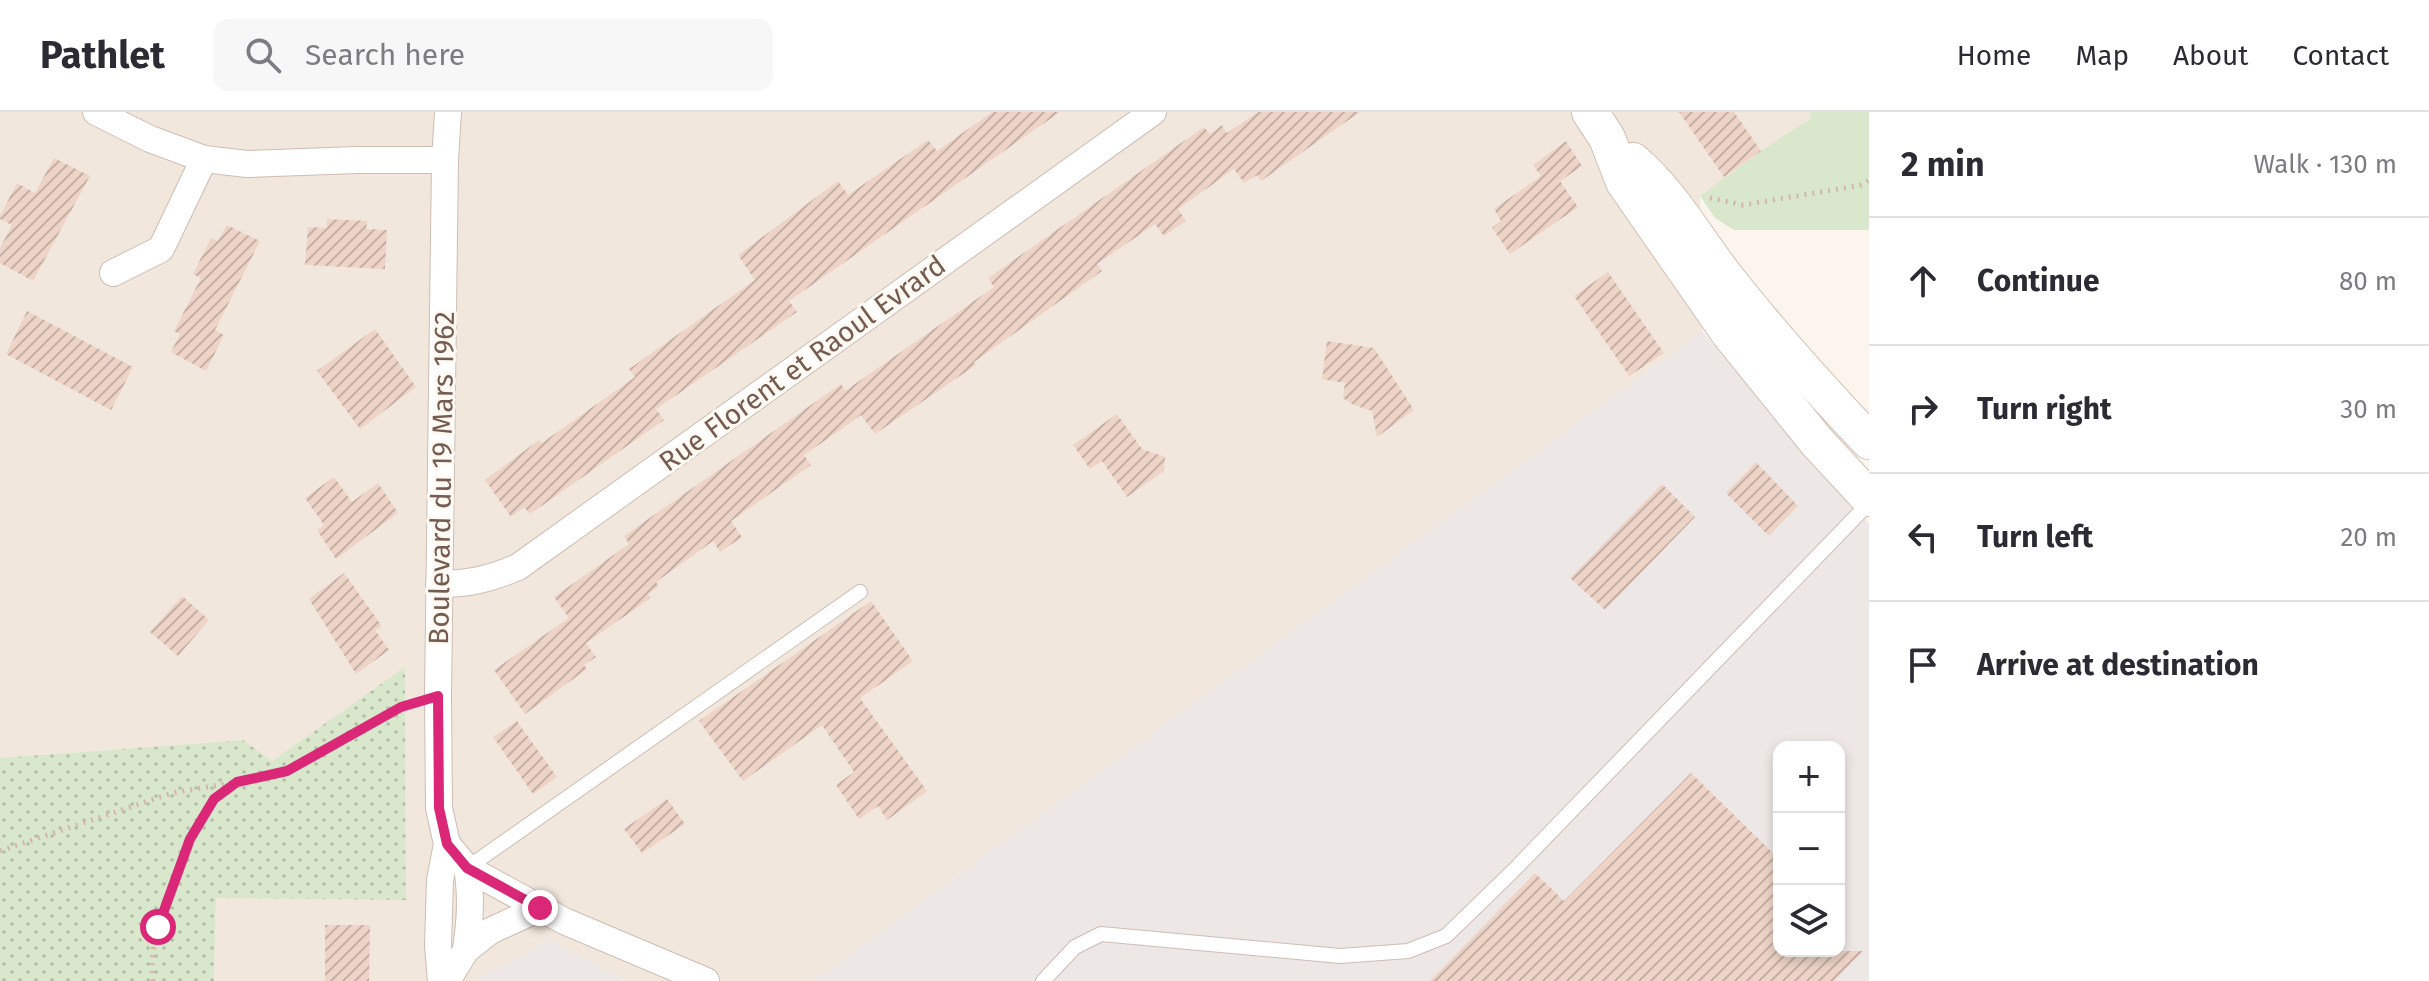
<!DOCTYPE html>
<meta charset="utf-8">
<style>
:root{--surface:#fff;--page:#f7f7f7;--text:#2b2b33;--muted:#7c7c81;--line:#e1e1e2}
body{margin:0;font-family:"Fira Sans",sans-serif;background:var(--page);color:var(--text)}
.controls{position:absolute;right:24px;bottom:24px;display:grid;overflow:hidden;border-radius:16px;box-shadow:0 4px 12px #0003}
.controls button{width:72px;height:72px;display:grid;place-items:center;padding:0;border:0;border-bottom:2px solid var(--line);background:var(--surface);color:var(--text);font:40px sans-serif}
.stop{position:absolute;width:24px;height:24px;margin:-18px;border:6px solid #db2777;border-radius:50%;background:#fff}
.stop.end{background:#db2777;border-color:#fff;box-shadow:0 2px 8px #0008}
.list{margin:0;padding:0;list-style:none}
h2{display:flex;justify-content:space-between;align-items:center;height:104px;margin:0;padding:0 32px;font-size:34px}
h2 small{font-size:26px;font-weight:400;color:var(--muted)}
.list li{display:grid;grid-template-columns:52px 1fr auto;gap:24px;align-items:center;box-sizing:border-box;height:128px;padding:0 32px;border-top:2px solid var(--line)}
.list b{display:block;font-size:30px;white-space:nowrap}
.list em{font-size:26px;font-style:normal;color:var(--muted)}
.icon{flex:none;width:44px;height:44px;fill:none;stroke:currentColor;stroke-width:2;stroke-linecap:round;stroke-linejoin:round}
.map{position:relative;flex:none;width:1869px;height:869px;overflow:hidden}
header{display:flex;align-items:center;gap:48px;box-sizing:border-box;height:112px;padding:0 40px;background:var(--surface);border-bottom:2px solid var(--line)}
header strong{font-size:38px}
nav{display:flex;gap:44px;margin-inline-start:auto;font-size:28px}
.search{width:560px;height:72px;background:var(--page);display:flex;align-items:center;gap:20px;box-sizing:border-box;padding:0 28px;border-radius:16px;color:var(--muted);font-size:30px}
main{display:flex}
aside{flex:1;background:var(--surface)}
.map>svg:first-child{display:block}
.residential{fill:#f2e7dc}
.industrial{fill:#ede8e5;fill-rule:evenodd}
.grass{fill:#d9e8cc}
.park{fill:url(#park-dots)}
.building{fill:url(#building-hatch)}
.lines{fill:none;stroke-linecap:round;stroke-linejoin:round}
.lane-casing{stroke:#cdbdb3;stroke-width:16}
.street-casing{stroke:#cdbdb3;stroke-width:28}
.secondary-casing{stroke:#d2bfb3;stroke-width:38}
.path{stroke:#d3b7aa;stroke-width:5;stroke-dasharray:2 6;stroke-linecap:butt}
.lane{stroke:#fff;stroke-width:14}
.street{stroke:#fff;stroke-width:26}
.secondary{stroke:#fff;stroke-width:36}
.route{stroke:#db2777;stroke-width:10}
.labels{text-anchor:middle;stroke-width:6;stroke-linejoin:round;paint-order:stroke}
.street-label{font-size:28px;fill:#755c51;stroke:#fef9f3}
</style>
<header>
<strong>Pathlet</strong>
<div class="search"><svg class="icon" aria-label="search" viewBox="0 0 24 24"><circle cx="10" cy="10" r="6"/><path d="M15 15l6 6"/></svg>Search here</div>
<nav><a>Home</a><a>Map</a><a>About</a><a>Contact</a></nav>
</header>
<main>
<div class="map">
<svg width="1869" height="869" viewBox="0 0 1869 869">
<defs>
<pattern id="park-dots" width="8" height="8" patternUnits="userSpaceOnUse" patternTransform="scale(2)"><rect width="8" height="8" fill="#d9e8cc"/><path d="M2 2h.1M6 6h.1" fill="none" stroke="#b5bfa8" stroke-width="1.8" stroke-linecap="round"/></pattern>
<pattern id="building-hatch" width="6" height="6" patternUnits="userSpaceOnUse" patternTransform="scale(2)"><rect width="6" height="6" fill="#eed4c7"/><path d="M-1 1l2-2M0 6l6-6M5 7l2-2" fill="none" stroke="#c5afa4"/></pattern>
</defs>
<rect width="100%" height="100%" fill="#fbf5ed"/>
<polygon class="residential" points="0,0 1810,0 1812,5 1700,84 1702,219 813,869 625,869 551,828 473,869 214,869 216,786 406,788 405,556 272,649 243,628 0,646"/>
<g class="industrial">
<path d="M 1702,219 L 1815,356 L 1869,412 L 1869,869 L 813,869 ZM 1779,635 L 1839,635 L 1839,839 L 1779,839 Z"/>
<polygon points="551,828 625,869 473,869"/>
</g>
<polygon class="grass" points="1810,0 1869,0 1869,118 1734,118 1715,106 1700,84 1761,39 1811,6"/>
<polygon class="park" points="405,555 406,788 216,786 214,869 0,869 0,646 243,628 272,649"/>
<g class="building">
<polygon points="992,0 1060,0 789,189 797,200 656,297 664,308 530,402 524,395 511,405 485,368 539,328 542,331 635,265 629,257 755,168 738,143 838,69 848,83 928,28 937,39"/>
<polygon points="1258,0 1360,0 1261,69 1257,63 1244,71 1234,57 1178,97 1186,109 1164,124 1155,112 1097,152 1102,159 974,250 976,253 875,322 861,303 833,323 804,343 811,353 731,409 742,425 720,440 713,429 656,470 659,474 648,482 651,486 586,531 596,545 584,553 587,557 525,602 494,558 569,506 554,485 629,432 624,424 841,272 845,279 994,175 988,166 1204,15 1210,22 1222,13 1227,21"/>
<polygon points="1679,0 1734,0 1761,39 1724,65"/>
<polygon points="1566,29 1582,54 1560,69 1578,95 1510,142 1492,116 1501,109 1494,97 1541,64 1533,53"/>
<polygon points="54,46 90,64 33,169 0,151 0,136 12,113 0,107 0,104 17,71 35,81"/>
<polygon points="327,107 367,109 366,117 387,118 385,157 305,153 308,115 327,116"/>
<polygon points="227,113 260,129 215,218 224,223 206,259 171,240 180,222 174,219 201,166 193,162 211,126 218,129"/>
<polygon points="1608,160 1664,241 1629,264 1574,184"/>
<polygon points="27,199 133,255 111,298 6,242"/>
<polygon points="375,217 416,275 360,317 317,259"/>
<polygon points="1327,229 1374,236 1414,298 1377,325 1372,299 1354,293 1343,286 1345,271 1322,267"/>
<polygon points="1117,302 1142,337 1165,345 1164,359 1127,385 1102,349 1090,357 1073,333"/>
<polygon points="1756,350 1798,394 1769,424 1726,381"/>
<polygon points="334,365 352,390 378,371 398,401 336,447 317,418 324,413 305,386"/>
<polygon points="1662,372 1695,405 1605,498 1570,466"/>
<polygon points="344,461 382,514 375,518 389,538 356,562 309,487"/>
<polygon points="182,484 209,508 178,544 150,520"/>
<polygon points="871,489 913,549 860,586 927,679 887,708 878,694 859,707 836,673 854,660 822,613 743,669 699,609"/>
<polygon points="517,609 557,665 533,682 493,625"/>
<polygon points="1691,661 1779,747 1779,839 1863,839 1834,869 1430,869 1535,761 1564,789"/>
<polygon points="667,687 685,712 642,741 624,717"/>
<polygon points="325,813 370,813 369,869 325,869"/>
</g>
<g class="lines">
<defs>
<g id="lane">
<polyline points="467,756 860,480"/>
<polyline points="1043,869 1075,835 1101,822 1340,844 1408,839 1446,824 1514,758 1869,391"/>
</g>
<g id="street">
<polyline points="96,0 150,27 204,47 247,52 357,48 445,48"/>
<polyline points="113,161 161,137 204,47"/>
<path d="M 439,472 C 469,472 490,467 518,455 L 1153,0"/>
<polyline points="447,732 467,756 564,809 706,869"/>
<path d="M 466,838 C 470,809 472,784 467,756"/>
<polyline points="441,869 438,834 440,768 447,732 439,696 438,584 445,48 448,0"/>
<polyline points="447,869 466,838 490,819 540,796"/>
</g>
<g id="secondary">
<polyline points="1590,0 1607,26 1624,70 1729,221 1817,330 1869,386"/>
<path d="M 1633,49 C 1671,81 1697,129 1728,168 C 1772,224 1820,277 1869,329"/>
</g>
</defs>
<use href="#lane" class="lane-casing"/>
<use href="#street" class="street-casing"/>
<use href="#secondary" class="secondary-casing"/>
<g class="path">
<polyline points="1710,86 1743,93 1862,73 1869,68"/>
<polyline points="0,739 172,681 237,670 287,659 328,637 366,613 410,592"/>
<path d="M 153,869 C 145,823 185,728 212,690 C 218,683 228,677 236,671"/>
</g>
<use href="#lane" class="lane"/>
<use href="#street" class="street"/>
<use href="#secondary" class="secondary"/>
</g>
<g class="lines">
<polyline class="route" points="158,815 190,727 214,687 237,670 287,659 401,595 438,584 439,696 447,732 467,756 540,796"/>
</g>
<g class="labels">
<g class="street-label">
<text transform="translate(802 251) rotate(-36)" y="10">Rue Florent et Raoul Evrard</text>
<text transform="translate(441 366) rotate(-89)" y="10">Boulevard du 19 Mars 1962</text>
</g>
</g>
</svg>
<div class="controls">
<button>+</button>
<button>−</button>
<button><svg class="icon" aria-label="layers" viewBox="0 0 24 24"><path d="M12 4l9 5-9 5-9-5zM3 14l9 5 9-5"/></svg></button>
</div>
<div class="stop" style="left:158px;top:815px"></div>
<div class="stop end" style="left:540px;top:796px"></div>
</div>
<aside>
<h2>2 min<small>Walk · 130 m</small></h2>
<ul class="list">
<li><svg class="icon" aria-label="ahead" viewBox="0 0 24 24"><path d="M12 20V5M6 11l6-6 6 6"/></svg><div><b>Continue</b></div><em>80 m</em></li>
<li><svg class="icon" aria-label="right" viewBox="0 0 24 24"><path d="M7 20v-9h11M14 6l5 5-5 5"/></svg><div><b>Turn right</b></div><em>30 m</em></li>
<li><svg class="icon" aria-label="left" viewBox="0 0 24 24"><path d="M17 20v-9H6M10 6l-5 5 5 5"/></svg><div><b>Turn left</b></div><em>20 m</em></li>
<li><svg class="icon" aria-label="arrive" viewBox="0 0 24 24"><path d="M6 21V4h12l-3 4 3 4H6"/></svg><div><b>Arrive at destination</b></div></li>
</ul>
</aside>
</main>
